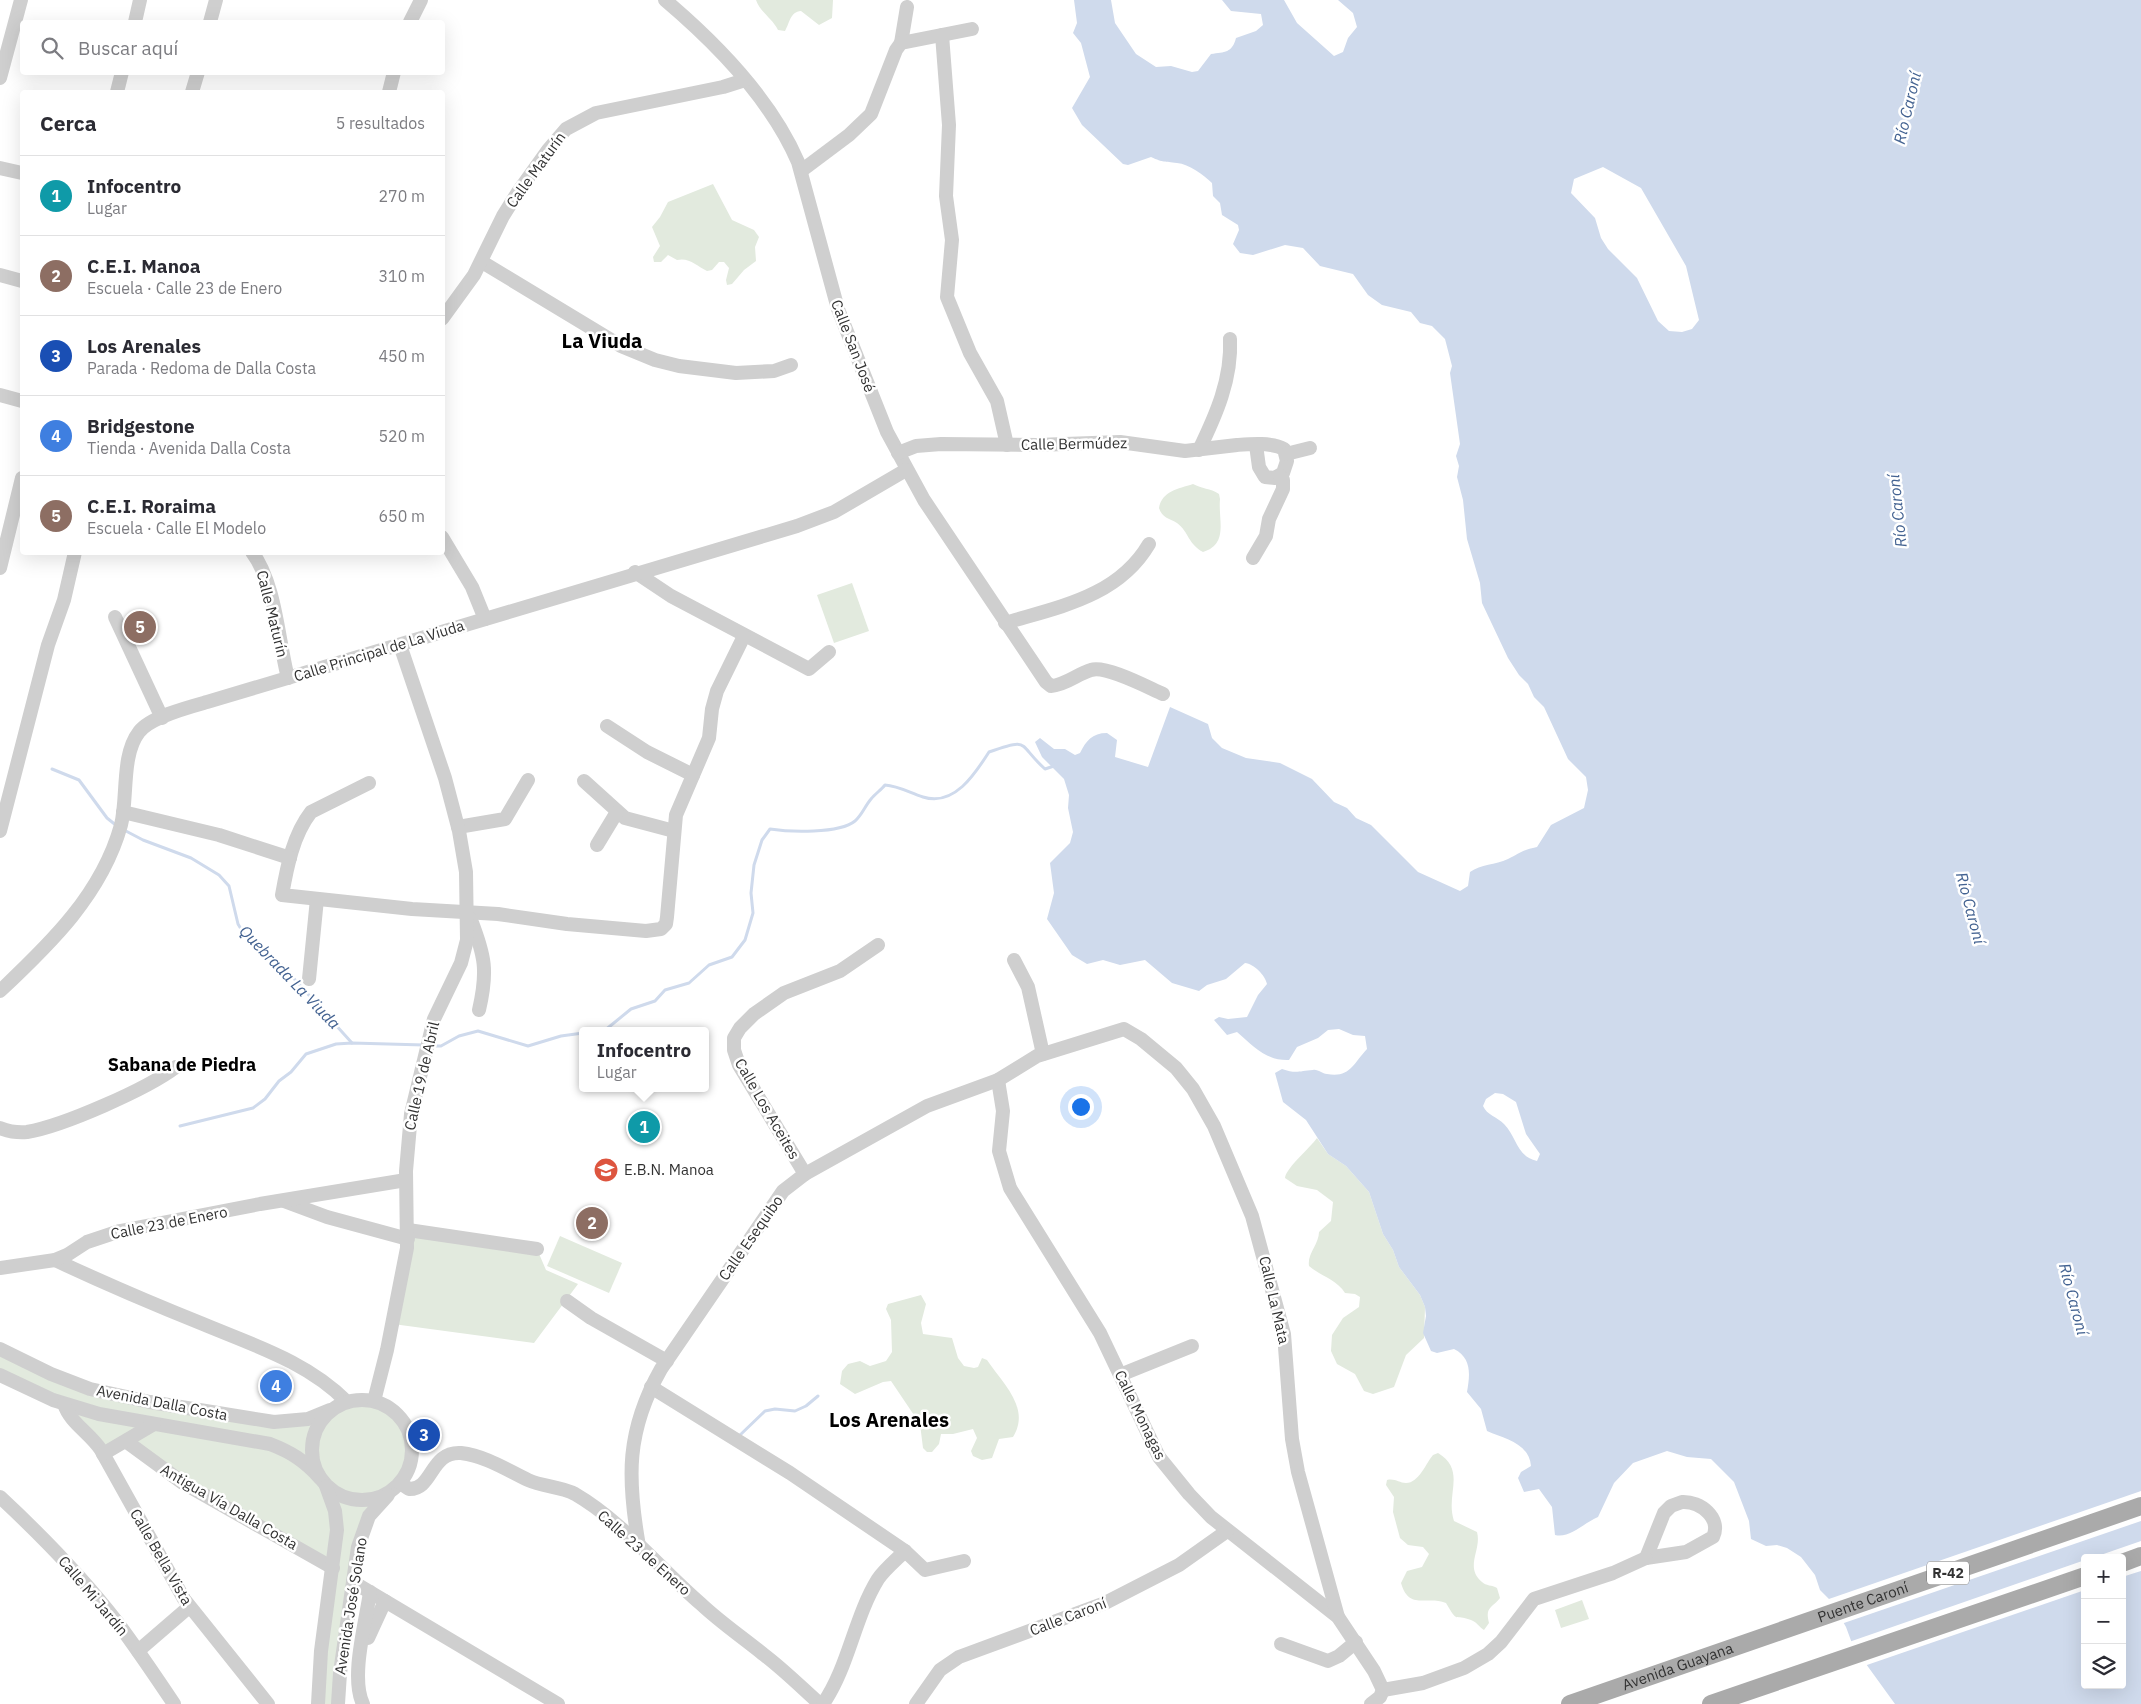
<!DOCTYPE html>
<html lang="es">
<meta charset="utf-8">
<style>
:root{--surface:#fff;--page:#f2f2f3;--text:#2b2b33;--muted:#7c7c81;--line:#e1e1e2;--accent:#d93025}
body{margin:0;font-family:"IBM Plex Sans",sans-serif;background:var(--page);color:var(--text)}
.controls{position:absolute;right:15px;bottom:15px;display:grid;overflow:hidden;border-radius:5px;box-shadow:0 5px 20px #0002}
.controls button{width:45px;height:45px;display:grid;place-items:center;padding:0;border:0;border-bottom:1px solid var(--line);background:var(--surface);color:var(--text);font:25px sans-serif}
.you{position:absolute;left:1080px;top:1106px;width:18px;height:18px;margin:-12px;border:4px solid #fff;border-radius:50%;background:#1a73e8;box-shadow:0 0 0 8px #1a73e833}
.badge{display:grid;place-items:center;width:32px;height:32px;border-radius:50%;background:var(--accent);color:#fff;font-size:16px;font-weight:700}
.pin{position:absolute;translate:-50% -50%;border:2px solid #fff;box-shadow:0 1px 5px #0006}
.popup{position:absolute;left:579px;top:1027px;width:130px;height:65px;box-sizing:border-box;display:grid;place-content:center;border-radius:5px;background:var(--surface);filter:drop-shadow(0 1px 4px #0005);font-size:16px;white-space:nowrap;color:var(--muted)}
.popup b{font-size:19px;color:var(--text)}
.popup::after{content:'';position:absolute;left:50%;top:100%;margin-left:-10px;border:10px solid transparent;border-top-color:var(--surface)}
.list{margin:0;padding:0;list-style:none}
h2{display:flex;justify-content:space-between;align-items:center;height:65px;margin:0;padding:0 20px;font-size:21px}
h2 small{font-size:16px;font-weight:400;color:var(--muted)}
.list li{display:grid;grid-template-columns:32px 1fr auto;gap:15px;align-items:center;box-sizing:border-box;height:80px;padding:0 20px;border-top:1px solid var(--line)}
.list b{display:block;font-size:19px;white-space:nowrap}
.list p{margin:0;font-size:16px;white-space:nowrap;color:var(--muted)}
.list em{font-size:16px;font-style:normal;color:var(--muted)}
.icon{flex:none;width:28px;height:28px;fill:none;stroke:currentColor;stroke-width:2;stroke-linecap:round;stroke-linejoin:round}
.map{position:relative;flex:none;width:2141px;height:1704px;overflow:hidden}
.search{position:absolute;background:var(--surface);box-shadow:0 5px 20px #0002;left:20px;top:20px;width:425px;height:55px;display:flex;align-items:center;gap:12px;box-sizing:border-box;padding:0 18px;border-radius:5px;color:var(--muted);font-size:19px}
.panel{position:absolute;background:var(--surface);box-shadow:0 5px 20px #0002;left:20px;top:90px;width:425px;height:465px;border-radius:5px}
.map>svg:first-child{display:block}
.green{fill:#e2eade}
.water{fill:#cfdaec;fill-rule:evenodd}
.pier{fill:#fff}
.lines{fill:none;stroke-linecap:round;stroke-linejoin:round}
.stream{stroke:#cfdaec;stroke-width:3}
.minor{stroke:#cfcfcf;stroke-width:14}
.major{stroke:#aaa;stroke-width:18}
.labels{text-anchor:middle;stroke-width:5;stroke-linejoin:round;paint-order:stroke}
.shield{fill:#fff;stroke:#707070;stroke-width:1}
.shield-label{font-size:14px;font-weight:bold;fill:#323232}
.street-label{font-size:15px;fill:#323232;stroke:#fff}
.poi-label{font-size:15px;fill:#323232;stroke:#fff;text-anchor:start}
.water-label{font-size:16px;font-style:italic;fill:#436291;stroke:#fff}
.quarter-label{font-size:18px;font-weight:bold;fill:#000;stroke:#fff}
.district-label{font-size:20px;font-weight:bold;fill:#000;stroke:#fff}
</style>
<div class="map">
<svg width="2141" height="1704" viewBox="0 0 2141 1704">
<rect width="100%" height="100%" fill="#fff"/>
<g class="green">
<path d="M 756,0 L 833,0 L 832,18 L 819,25 L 801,11 C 790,12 790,22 785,31 L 778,30 C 772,18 760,12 756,0 Z"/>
<path d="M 713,184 L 732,220 L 754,230 L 759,237 L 755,247 L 756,261 L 744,270 L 732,284 L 727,285 L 726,280 L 729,268 L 724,262 L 719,262 L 712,270 L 707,271 C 697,266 689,257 677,260 L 668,255 L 661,262 L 654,262 L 653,257 L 660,246 L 652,227 L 660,217 L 668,202 Z"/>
<path d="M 1193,484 C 1202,489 1210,488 1219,494 L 1220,499 C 1218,520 1229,544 1203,552 C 1188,544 1189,532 1177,523 C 1169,518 1162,518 1159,508 C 1162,491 1178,489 1193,484 Z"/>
<polygon points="852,583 869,631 834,643 817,595"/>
<path d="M 1317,1138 L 1328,1154 L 1346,1166 L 1369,1192 L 1383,1234 L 1393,1250 L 1399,1267 L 1420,1295 L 1425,1307 L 1424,1338 L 1406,1355 L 1394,1387 L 1373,1394 L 1364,1391 L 1355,1374 L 1337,1364 L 1331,1351 L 1332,1335 L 1343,1318 L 1359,1307 L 1360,1297 L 1355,1294 L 1345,1293 C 1337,1280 1321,1276 1309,1266 C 1307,1254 1319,1244 1319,1232 L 1331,1221 L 1333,1202 L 1317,1190 L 1297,1186 L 1285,1178 C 1286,1168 1310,1148 1317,1138 Z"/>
<polygon points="409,1230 537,1249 546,1270 578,1284 534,1343 393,1324"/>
<polygon points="560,1236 622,1263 609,1293 547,1266"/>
<path d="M 921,1295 L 926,1304 L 921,1323 L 923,1334 L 952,1338 L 958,1358 L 964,1366 L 974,1368 L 978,1367 L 982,1358 L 987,1360 C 1003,1384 1031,1408 1013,1437 L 999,1439 L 992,1458 L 982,1460 L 973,1456 L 971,1451 L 977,1438 L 973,1429 L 953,1434 L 941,1434 L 939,1444 L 932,1452 L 927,1452 L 923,1448 L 920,1424 L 891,1381 L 883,1382 L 855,1394 L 840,1384 L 842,1371 L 848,1364 L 860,1361 L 870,1366 L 886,1361 L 892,1352 L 891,1320 L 886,1309 L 888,1304 Z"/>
<path d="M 0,1349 L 51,1374 L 254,1420 L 330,1410 C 363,1388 414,1407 412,1451 C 411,1474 397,1487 382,1502 C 378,1506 372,1510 369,1516 C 363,1531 363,1552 361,1569 C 353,1614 346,1659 338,1704 L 318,1704 L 333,1568 L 127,1442 L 103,1454 L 66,1410 L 0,1375 Z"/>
<path d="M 1438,1453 C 1467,1471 1445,1494 1454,1521 L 1477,1532 C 1482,1550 1464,1567 1482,1582 C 1486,1586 1492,1585 1497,1588 L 1500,1598 C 1491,1609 1485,1607 1489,1623 L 1484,1630 C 1479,1627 1477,1622 1471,1620 C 1453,1613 1459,1625 1446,1603 C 1427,1595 1409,1611 1401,1583 L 1407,1571 L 1422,1567 L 1429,1554 L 1423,1547 L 1408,1545 L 1400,1538 L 1393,1512 L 1394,1497 L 1386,1485 L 1387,1480 C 1395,1478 1399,1483 1406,1483 C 1419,1483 1426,1463 1433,1455 Z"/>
<polygon points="1582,1600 1589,1619 1561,1628 1555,1610"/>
</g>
<path class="water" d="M 1074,0 L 1111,0 L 1115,23 L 1136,54 L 1156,67 L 1171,66 L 1192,72 L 1198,71 L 1211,54 C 1225,52 1232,53 1236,38 L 1256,31 L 1263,25 L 1261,14 L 1231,11 L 1222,0 L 1284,0 L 1297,23 L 1334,56 L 1343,52 L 1348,38 L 1357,27 L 1353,13 L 1338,0 L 2141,0 L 2141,1704 L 1895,1704 L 1853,1646 L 1846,1627 L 1831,1601 L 1820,1590 L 1815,1575 L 1801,1557 L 1787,1548 L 1777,1545 L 1766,1546 L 1751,1539 L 1749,1521 L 1734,1482 L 1711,1459 L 1687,1457 L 1667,1451 L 1633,1463 L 1614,1483 L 1598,1517 C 1585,1522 1570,1539 1555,1535 L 1552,1507 L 1539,1489 L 1524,1492 L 1518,1478 L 1521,1472 L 1531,1466 C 1529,1443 1505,1439 1487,1431 L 1481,1409 L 1467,1392 C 1470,1375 1472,1358 1454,1349 L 1437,1353 L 1431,1351 L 1423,1333 L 1426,1316 L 1425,1307 L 1420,1295 L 1399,1267 L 1393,1250 L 1383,1234 L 1369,1192 L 1346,1166 L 1328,1154 L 1306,1120 L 1283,1102 L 1275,1073 L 1282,1069 C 1296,1074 1299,1071 1313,1070 C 1318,1069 1322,1074 1327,1074 C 1350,1078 1353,1064 1367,1049 L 1365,1036 L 1353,1035 L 1339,1029 L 1328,1030 L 1318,1038 L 1297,1047 L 1289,1060 C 1266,1061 1253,1046 1237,1032 L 1227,1035 L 1214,1020 L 1219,1017 L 1228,1019 L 1247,1017 L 1258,995 L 1267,984 C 1265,975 1254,964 1245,963 L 1226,979 L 1207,985 L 1199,991 L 1172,983 L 1145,960 L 1120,965 L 1103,960 L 1087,964 L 1072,955 L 1047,919 L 1054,893 L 1050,863 L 1070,843 L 1073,832 L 1068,808 L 1069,795 L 1064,779 L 1042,757 L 1035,742 L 1040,738 L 1054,749 L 1065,749 L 1075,755 L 1080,753 C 1086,741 1092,733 1107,733 L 1117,740 L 1115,757 L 1148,767 L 1170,707 L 1208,724 L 1212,738 L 1222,748 L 1246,758 L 1280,763 L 1312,779 L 1334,802 L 1347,808 L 1356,818 L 1371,825 L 1418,872 L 1460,891 L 1468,886 L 1470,872 C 1481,864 1495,865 1508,859 C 1520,853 1522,850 1537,847 L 1551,825 L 1584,808 L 1588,790 L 1586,777 L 1568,759 L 1544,707 L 1534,697 L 1528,684 L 1519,675 L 1508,658 L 1482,603 L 1480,583 L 1467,539 L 1463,500 L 1457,477 L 1459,466 L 1456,456 L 1460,444 L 1450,373 L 1452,366 L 1445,339 L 1432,326 L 1420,323 L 1411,312 L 1382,305 L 1368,295 L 1353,274 L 1320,266 L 1303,248 L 1285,245 L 1253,255 L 1240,253 L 1233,244 L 1239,230 L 1238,225 L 1222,215 L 1220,203 L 1213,196 L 1212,183 C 1204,175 1189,164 1177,163 C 1164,161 1164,163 1151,157 L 1128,165 L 1123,164 L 1082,125 L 1072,108 L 1090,77 L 1081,43 L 1073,33 L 1077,23 ZM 1603,167 L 1641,188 L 1686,266 L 1699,320 L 1692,329 L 1682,332 L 1669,331 L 1658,321 L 1637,278 L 1608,249 L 1601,238 L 1595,218 L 1571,193 L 1574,179 ZM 1495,1093 L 1503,1094 L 1516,1102 L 1526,1134 L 1540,1154 L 1537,1161 C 1516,1156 1517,1137 1504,1124 C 1497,1117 1487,1115 1483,1106 L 1486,1099 ZM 2085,1558 L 2122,1558 L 2122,1685 L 2085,1685 Z"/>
<g class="pier">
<polygon points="2141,1491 2141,1521 1841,1624 1826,1600"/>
<polygon points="2141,1541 2141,1571 2122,1577 2122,1558 2092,1558"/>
<polygon points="2085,1560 2085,1590 1864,1666 1849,1642"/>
</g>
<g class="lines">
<g class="stream">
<polyline points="52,769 79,780 107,818 117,826"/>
<polyline points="124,830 143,840 191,858 219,875 229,886 238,924 244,934 279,962 352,1043"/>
<path d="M 604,1031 L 631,1009 L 655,1001 L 665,990 L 689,983 L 709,965 L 732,957 L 745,940 L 753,913 L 751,893 L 754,865 L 762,840 L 770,829 C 789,832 839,834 855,821 C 862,815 865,806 871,799 C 875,794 881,790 885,785 C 899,786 910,793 923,797 C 954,807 975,774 989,752 C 1031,737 1017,744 1045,769 L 1054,766"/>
<polyline points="431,1046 441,1046 459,1036 478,1031 528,1046 561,1036 583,1033"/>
<polyline points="180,1126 253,1108 265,1099 279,1081 291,1072 306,1054 336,1044 352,1043 424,1045"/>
<polyline points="739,1436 765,1411 775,1409 795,1411 806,1406 818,1396"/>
</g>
<g class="minor">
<path d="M 665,0 C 717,44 771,99 798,162 L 838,309 L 887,432 L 924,500 L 1046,682 L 1051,686 C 1066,685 1077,674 1091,670 C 1106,665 1147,687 1163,694"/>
<polyline points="135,22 140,0"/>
<polyline points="210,22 216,0"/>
<polyline points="410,22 421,0"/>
<polyline points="942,35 949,125 946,196 952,240 947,297 970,353 997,401 1007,445"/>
<polyline points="901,43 907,7"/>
<polyline points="0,78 21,0"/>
<polyline points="117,92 122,72"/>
<polyline points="192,92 198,72"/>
<polyline points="389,92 394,72"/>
<polyline points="0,168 22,173"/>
<polyline points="801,171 849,135 871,114 896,50 901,43 972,29"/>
<polyline points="482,262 621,346 655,360 679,366 736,373 774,371 791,365"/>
<polyline points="0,275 22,281"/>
<polyline points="442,319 474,275 503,216 518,192 548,150 566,129 596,113 723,87 745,80"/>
<polyline points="0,395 22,401"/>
<path d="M 1199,450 C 1216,415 1232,379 1230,339"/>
<path d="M 898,453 L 916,446 L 941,444 L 1037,445 L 1120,442 L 1185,451 L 1237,445 C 1250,444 1272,442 1284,449 L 1287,461 L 1283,473 L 1275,478 L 1265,477 L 1259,467 L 1256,445"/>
<polyline points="1286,454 1310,448"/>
<polyline points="442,537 472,587 485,619"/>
<path d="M 252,552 C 276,584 278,640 288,678"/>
<polyline points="1253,558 1266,536 1269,519 1283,489 1283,480 1280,476"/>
<polyline points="0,568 22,478"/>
<polyline points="635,572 671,596 809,669 829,652"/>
<polyline points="115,617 162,718"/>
<path d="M 1005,623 C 1058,607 1118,597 1149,544"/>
<polyline points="607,726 647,752 693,775"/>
<polyline points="584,781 625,818 674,831"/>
<path d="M 369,783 L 311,812 C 293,835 287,867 282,895 L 412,909 L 498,914 L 567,924 L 646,931 L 661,929 L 666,924 L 667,917 L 676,815 L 709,738 L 712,709 L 717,691 L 744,636"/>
<polyline points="123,812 219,835 290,858"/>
<polyline points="458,827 505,819 528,780"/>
<polyline points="0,831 48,645 64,600 75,552"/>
<polyline points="597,845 617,812"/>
<path d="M 471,920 C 485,956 488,971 479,1010"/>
<polyline points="1014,960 1028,987 1043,1054"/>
<polyline points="309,979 317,899"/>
<path d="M 0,991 C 50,944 102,894 121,825 C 128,798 121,755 139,732 C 150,717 189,707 207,702 L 797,526 L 834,512 L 906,470"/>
<polyline points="998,1080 1003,1111 999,1151 1010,1188 1100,1333 1159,1457 1189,1494 1211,1517 1338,1617 1374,1671 1383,1690"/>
<path d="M 0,1128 C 8,1131 18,1133 27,1132 C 63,1126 147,1089 176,1067"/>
<polyline points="805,1174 739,1065 734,1050 734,1038 740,1028 754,1014 784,993 840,971 878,945"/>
<polyline points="284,1201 327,1217 408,1239"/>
<polyline points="408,1230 537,1249"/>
<path d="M 55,1260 C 104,1283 153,1304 203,1324 C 253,1345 308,1362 347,1402"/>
<polyline points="0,1268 55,1260 67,1255 87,1242 120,1231 260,1204 406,1180"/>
<polyline points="567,1301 591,1318 667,1361"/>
<polyline points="0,1349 51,1374 90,1389 150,1402 274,1422 308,1419 330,1410"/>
<path d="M 0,1375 L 53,1400 L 99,1414 L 270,1444 C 291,1452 305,1461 320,1478"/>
<polyline points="1120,1375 1192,1346"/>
<polyline points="651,1387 790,1473 905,1551 925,1570 964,1561"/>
<circle cx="362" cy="1450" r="50"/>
<polyline points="374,1401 387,1350 407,1248 406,1171 411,1114 434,1019 461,963 467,940 466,872 459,831 445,778 400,645"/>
<path d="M 64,1404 C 70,1423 90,1433 101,1450 L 184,1599 L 268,1704"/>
<polyline points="127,1442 183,1483 333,1568"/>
<polyline points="103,1454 154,1424"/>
<path d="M 400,1483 L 409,1489 C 433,1490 430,1451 461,1453 C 486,1456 507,1470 528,1480 C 543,1487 560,1486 575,1494 C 623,1522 659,1568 701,1604 C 720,1622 742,1637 763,1654 C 783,1669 801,1687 820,1704"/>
<path d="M 0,1497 C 42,1536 82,1577 117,1622 C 137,1649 156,1677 174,1704"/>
<path d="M 1682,1502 C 1700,1501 1722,1518 1713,1537 L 1686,1552 L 1646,1558 L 1664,1513 L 1671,1506 Z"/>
<path d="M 639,1546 C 627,1478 626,1431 661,1369 L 783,1191 L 805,1174 L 927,1106 L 998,1080 L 1037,1056 L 1124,1029 L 1141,1039 L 1176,1068 L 1193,1089 L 1214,1126 L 1252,1216 L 1284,1334 L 1292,1439 L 1298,1472 L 1338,1617"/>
<polyline points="353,1582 558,1704"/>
<polyline points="368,1638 385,1601"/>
<polyline points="1281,1644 1328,1661 1339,1656 1356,1642"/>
<polyline points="138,1651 189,1607"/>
<polyline points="1383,1690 1423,1683 1464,1668 1488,1654 1501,1642 1534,1599 1613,1573 1646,1558"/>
<polyline points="318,1704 321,1651 337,1530 335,1511 326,1486"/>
<polyline points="338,1704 340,1673 358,1547 369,1516 388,1495"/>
<path d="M 363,1704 C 350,1677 366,1622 370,1592"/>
<path d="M 823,1704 C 849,1666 854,1618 878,1579 C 885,1569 896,1560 905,1551"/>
<polyline points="916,1704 940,1670 959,1657 1105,1603 1179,1565 1227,1531"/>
<polyline points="1371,1704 1380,1697 1383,1690"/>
</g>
<g class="major">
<polyline points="2122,1563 2141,1556"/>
<path id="s1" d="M 1570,1704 L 2141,1506"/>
<polyline points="1711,1704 2085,1576"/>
</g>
</g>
<defs>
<symbol id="school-disc" viewBox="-11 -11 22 22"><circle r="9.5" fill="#dd553f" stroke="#fff"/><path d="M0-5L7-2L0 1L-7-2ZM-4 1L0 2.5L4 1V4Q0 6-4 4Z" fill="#fff"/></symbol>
</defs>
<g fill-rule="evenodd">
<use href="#school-disc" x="592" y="1156" width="28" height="28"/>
</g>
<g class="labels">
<rect class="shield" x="1927" y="1561.5" width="42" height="23" rx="4"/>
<g class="shield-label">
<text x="1948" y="1578">R-42</text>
</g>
<g class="street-label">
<text transform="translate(536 170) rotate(-54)" y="5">Calle Maturín</text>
<text transform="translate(853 346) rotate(69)" y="5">Calle San José</text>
<text transform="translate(1074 444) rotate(-1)" y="5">Calle Bermúdez</text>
<text transform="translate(272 614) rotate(76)" y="5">Calle Maturín</text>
<text transform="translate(379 651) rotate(-17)" y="5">Calle Principal de La Viuda</text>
<text transform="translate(422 1076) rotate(-77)" y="5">Calle 19 de Abril</text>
<text transform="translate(767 1109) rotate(60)" y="5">Calle Los Aceites</text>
<text transform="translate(169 1223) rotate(-11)" y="5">Calle 23 de Enero</text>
<text transform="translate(751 1238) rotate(-55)" y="5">Calle Esequibo</text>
<text transform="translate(1274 1300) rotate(77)" y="5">Calle La Mata</text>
<text transform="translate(162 1403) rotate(11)" y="5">Avenida Dalla Costa</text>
<text transform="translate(1140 1415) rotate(64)" y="5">Calle Monagas</text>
<text transform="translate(229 1507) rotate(30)" y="5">Antigua Vía Dalla Costa</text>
<text transform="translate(644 1553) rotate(42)" y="5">Calle 23 de Enero</text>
<text transform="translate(161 1557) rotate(60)" y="5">Calle Bella Vista</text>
<text transform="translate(93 1596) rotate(50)" y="5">Calle Mi Jardín</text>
<text dy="5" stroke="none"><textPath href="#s1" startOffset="310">Puente Caroní</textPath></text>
<text transform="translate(351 1606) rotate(-81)" y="5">Avenida José Solano</text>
<text transform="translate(1068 1617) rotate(-21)" y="5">Calle Caroní</text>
<text dy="5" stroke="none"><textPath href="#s1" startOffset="114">Avenida Guayana</textPath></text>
</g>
<g class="poi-label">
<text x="624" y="1175">E.B.N. Manoa</text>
</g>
<g class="water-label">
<text transform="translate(1907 108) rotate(-77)" y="6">Río Caroní</text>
<text transform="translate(1897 511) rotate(-96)" y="6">Río Caroní</text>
<text transform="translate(1971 908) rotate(75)" y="6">Río Caroní</text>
<text transform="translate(290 977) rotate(46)" y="6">Quebrada La Viuda</text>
<text transform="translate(2074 1299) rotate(75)" y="6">Río Caroní</text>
</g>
<g class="quarter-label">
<text x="182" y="1071">Sabana de Piedra</text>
</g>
<g class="district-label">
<text x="602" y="348">La Viuda</text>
<text x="889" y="1427">Los Arenales</text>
</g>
</g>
</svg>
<div class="controls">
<button>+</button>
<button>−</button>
<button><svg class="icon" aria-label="layers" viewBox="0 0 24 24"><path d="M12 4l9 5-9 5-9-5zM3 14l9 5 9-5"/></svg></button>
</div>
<div class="you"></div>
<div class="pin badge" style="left:644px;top:1127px;background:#0f9aa8">1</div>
<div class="popup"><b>Infocentro</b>Lugar</div>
<div class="pin badge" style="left:592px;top:1223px;background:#8d6e63">2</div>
<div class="pin badge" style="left:424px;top:1435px;background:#1a4fb4">3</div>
<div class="pin badge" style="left:276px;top:1386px;background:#3f7fe0">4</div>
<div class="pin badge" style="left:140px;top:627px;background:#8d6e63">5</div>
<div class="search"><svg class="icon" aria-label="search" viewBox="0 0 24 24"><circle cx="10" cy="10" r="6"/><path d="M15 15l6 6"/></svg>Buscar aquí</div>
<section class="panel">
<h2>Cerca<small>5 resultados</small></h2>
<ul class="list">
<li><span class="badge" style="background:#0f9aa8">1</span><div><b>Infocentro</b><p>Lugar</p></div><em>270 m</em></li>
<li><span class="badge" style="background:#8d6e63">2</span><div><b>C.E.I. Manoa</b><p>Escuela · Calle 23 de Enero</p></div><em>310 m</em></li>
<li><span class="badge" style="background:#1a4fb4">3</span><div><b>Los Arenales</b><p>Parada · Redoma de Dalla Costa</p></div><em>450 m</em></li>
<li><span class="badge" style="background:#3f7fe0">4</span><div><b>Bridgestone</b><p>Tienda · Avenida Dalla Costa</p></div><em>520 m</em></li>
<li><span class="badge" style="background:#8d6e63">5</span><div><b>C.E.I. Roraima</b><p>Escuela · Calle El Modelo</p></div><em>650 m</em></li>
</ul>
</section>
</div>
